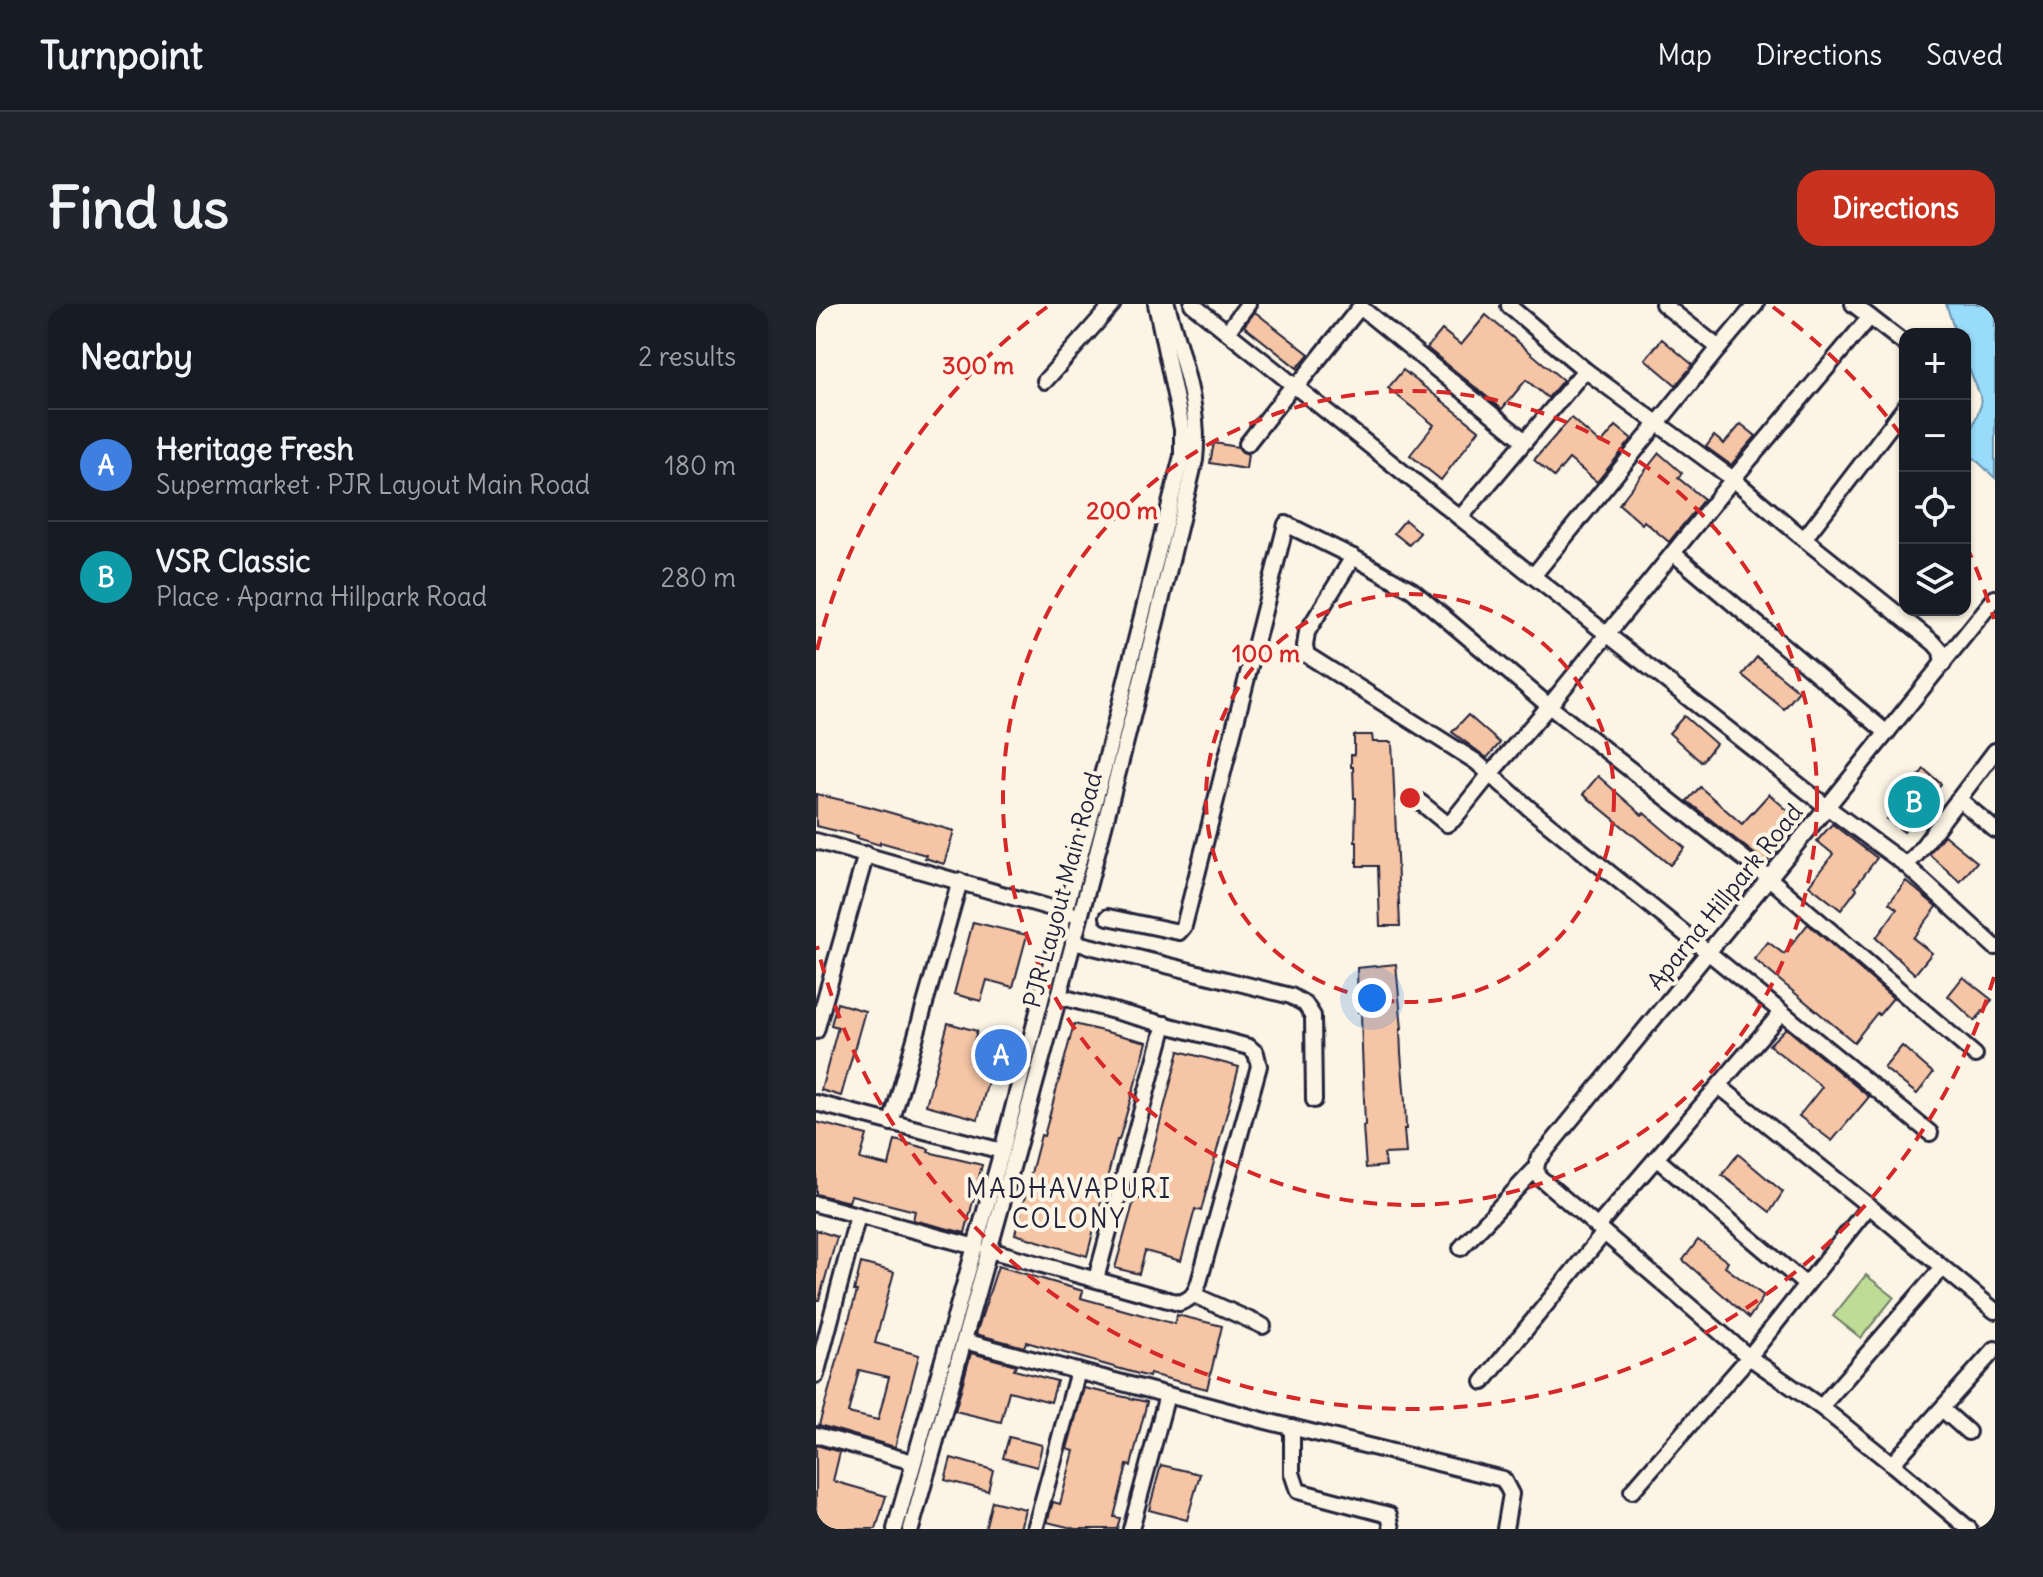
<!DOCTYPE html>
<meta charset="utf-8">
<style>
:root{--surface:#171b24;--page:#20242c;--text:#f1f3f6;--muted:#9ea1a6;--line:#363941;--accent:#c8321e}
body{margin:0;font-family:Delius,sans-serif;background:var(--page);color:var(--text)}
.controls{position:absolute;right:24px;top:24px;display:grid;overflow:hidden;border-radius:16px;box-shadow:0 2px 6px #0004}
.controls button{width:72px;height:72px;display:grid;place-items:center;padding:0;border:0;border-bottom:2px solid var(--line);background:var(--surface);color:var(--text);font:40px sans-serif}
.you{position:absolute;left:556px;top:694px;width:28px;height:28px;margin:-20px;border:6px solid #fff;border-radius:50%;background:#1a73e8;box-shadow:0 0 0 12px #1a73e833}
.badge{display:grid;place-items:center;width:52px;height:52px;border-radius:50%;background:var(--accent);color:#fff;font-size:26px;font-weight:700}
.pin{position:absolute;translate:-50% -50%;border:4px solid #fff;box-shadow:0 2px 8px #0006}
.list{margin:0;padding:0;list-style:none}
h2{display:flex;justify-content:space-between;align-items:center;height:104px;margin:0;padding:0 32px;font-size:34px}
h2 small{font-size:26px;font-weight:400;color:var(--muted)}
.list li{display:grid;grid-template-columns:52px 1fr auto;gap:24px;align-items:center;box-sizing:border-box;height:112px;padding:0 32px;border-top:2px solid var(--line)}
.list b{display:block;font-size:30px;white-space:nowrap}
.list p{margin:0;font-size:26px;white-space:nowrap;color:var(--muted)}
.list em{font-size:26px;font-style:normal;color:var(--muted)}
.icon{flex:none;width:44px;height:44px;fill:none;stroke:currentColor;stroke-width:2;stroke-linecap:round;stroke-linejoin:round}
.map{position:relative;flex:none;width:1179px;height:1225px;overflow:hidden;border-radius:24px}
header{display:flex;align-items:center;gap:48px;box-sizing:border-box;height:112px;padding:0 40px;background:var(--surface);border-bottom:2px solid var(--line)}
header strong{font-size:38px}
nav{display:flex;gap:44px;margin-inline-start:auto;font-size:28px}
.intro{display:flex;align-items:center;justify-content:space-between;box-sizing:border-box;height:192px;padding:0 48px}
h1{margin:0;font-size:56px}
.button{padding:20px 36px;border-radius:24px;background:var(--accent);color:#fff;font-size:28px;font-weight:700}
main{display:flex;gap:48px;padding:0 48px}
aside{flex:1;background:var(--surface);border-radius:24px;box-shadow:0 2px 6px #0004}
.map>svg:first-child{display:block}
.green{fill:#bedc95;stroke:#707f68;stroke-width:2}
.water{fill:#98dbfa;stroke:#6991ae;stroke-width:2}
.building{fill:#f5c5a5;stroke:#22223b;stroke-width:2;fill-rule:evenodd}
.lines{fill:none;stroke-linecap:round;stroke-linejoin:round}
.minor-casing{stroke:#22223b;stroke-width:20}
.minor{stroke:#fcf5e5;stroke-width:14}
.ring{fill:none;stroke:#d62828;stroke-width:4;stroke-dasharray:14 10}
.labels{text-anchor:middle;stroke-width:8;stroke-linejoin:round;paint-order:stroke}
.street-label{font-size:24px;fill:#22223b;stroke:#fcf5e5}
.neighbourhood-label{font-size:26px;letter-spacing:2px;fill:#22223b;stroke:#fcf5e5}
.centre{fill:#d62828;stroke:#fcf5e5;stroke-width:4}
.ring-label{font-size:24px;text-anchor:middle;font-weight:bold;fill:#d62828;stroke:#fcf5e5;stroke-width:8;stroke-linejoin:round;paint-order:stroke}
</style>
<header>
<strong>Turnpoint</strong>
<nav><a>Map</a><a>Directions</a><a>Saved</a></nav>
</header>
<div class="intro"><h1>Find us</h1><a class="button">Directions</a></div>
<main>
<aside>
<h2>Nearby<small>2 results</small></h2>
<ul class="list">
<li><span class="badge" style="background:#3f7fe0">A</span><div><b>Heritage Fresh</b><p>Supermarket · PJR Layout Main Road</p></div><em>180 m</em></li>
<li><span class="badge" style="background:#0f9aa8">B</span><div><b>VSR Classic</b><p>Place · Aparna Hillpark Road</p></div><em>280 m</em></li>
</ul>
</aside>
<div class="map">
<svg width="1179" height="1225" viewBox="0 0 1179 1225">
<rect width="100%" height="100%" fill="#fcf5e5"/>
<filter id="ink" filterUnits="userSpaceOnUse"><feTurbulence type="fractalNoise" baseFrequency=".0125" numOctaves="2"/><feDisplacementMap in="SourceGraphic" scale="16" xChannelSelector="R" yChannelSelector="G"/><feConvolveMatrix kernelMatrix="1 2 1 2 8 2 1 2 1" color-interpolation-filters="sRGB"/></filter>
<g filter="url(#ink)">
<polygon class="green" points="1050,971 1078,993 1045,1034 1017,1012"/>
<polygon class="water" points="1130,0 1179,0 1179,174 1157,153 1152,134 1165,101 1164,91 1149,55 1149,30 1140,30"/>
<g class="building">
<polygon points="439,8 493,50 481,64 428,22"/>
<polygon points="670,11 747,76 732,94 710,76 686,105 611,44 626,26 645,41"/>
<polygon points="846,35 877,61 860,81 829,55"/>
<polygon points="587,66 663,126 625,176 594,151 618,121 572,84"/>
<polygon points="755,114 785,140 800,122 816,135 781,178 753,155 738,173 718,156"/>
<polygon points="925,120 940,132 915,161 890,143 898,132 908,140"/>
<polygon points="398,139 422,143 426,148 432,150 430,165 394,159"/>
<polygon points="843,149 866,169 862,174 888,195 853,238 828,217 826,220 803,200"/>
<polygon points="589,216 604,229 593,241 578,229"/>
<polygon points="941,353 983,387 968,405 926,371"/>
<polygon points="652,411 684,439 671,454 636,428"/>
<polygon points="868,412 900,440 885,458 853,429"/>
<polygon points="538,431 556,431 557,438 576,438 584,622 564,622 562,562 541,562 541,538 539,538 540,494 538,494 537,463 535,463 535,451 538,451"/>
<polygon points="1108,465 1125,480 1088,528 1071,515"/>
<polygon points="782,472 826,511 828,509 869,544 854,561 767,490"/>
<polygon points="884,483 926,520 953,490 985,518 950,559 871,497"/>
<polygon points="0,490 51,502 138,527 128,560 109,554 110,551 64,538 64,541 41,534 42,532 0,522"/>
<polygon points="1016,520 1061,554 1039,583 1041,585 1025,606 993,581 1017,550 1001,537"/>
<polygon points="1128,531 1161,558 1144,578 1113,550"/>
<polygon points="1090,577 1121,603 1097,634 1116,649 1099,670 1060,634 1081,605 1073,599"/>
<polygon points="157,618 211,631 197,683 171,676 165,697 138,690"/>
<polygon points="992,620 1077,694 1063,711 1061,709 1038,738 938,655 952,638 968,650"/>
<polygon points="580,660 586,725 584,725 585,749 589,798 590,825 588,825 590,849 568,850 570,862 550,864 547,822 549,821 546,744 545,708 542,708 541,664"/>
<polygon points="1147,673 1176,696 1159,717 1132,692"/>
<polygon points="21,699 49,707 25,792 5,786 22,723 15,721"/>
<polygon points="132,719 161,727 155,748 178,754 162,815 110,801"/>
<polygon points="258,720 331,738 303,836 301,836 271,952 199,930 225,831 228,832"/>
<polygon points="970,724 1053,793 1016,837 983,812 1006,783 953,741"/>
<polygon points="1086,742 1117,769 1101,790 1068,764"/>
<polygon points="363,747 423,763 385,907 379,905 365,957 329,947 323,970 299,964 319,893 324,895"/>
<polygon points="0,818 51,831 44,855 73,862 79,836 113,845 112,848 166,861 149,929 97,916 99,907 35,891 33,898 0,890"/>
<polygon points="922,850 967,888 954,908 906,871"/>
<polygon points="0,926 21,933 3,996 0,996"/>
<polygon points="882,936 912,958 909,963 948,992 933,1014 867,956"/>
<path d="M 45,959 L 78,968 L 59,1039 L 103,1051 L 79,1143 L 3,1121 L 41,987 L 38,987 ZM 43,1066 L 73,1073 L 62,1116 L 32,1109 Z"/>
<polygon points="182,962 267,987 265,994 359,1020 361,1011 406,1022 391,1085 334,1070 333,1073 210,1038 208,1043 160,1030"/>
<polygon points="155,1049 200,1061 198,1066 241,1077 235,1098 193,1087 185,1118 139,1107"/>
<polygon points="268,1084 331,1098 315,1162 311,1161 298,1213 304,1214 301,1225 260,1225 231,1218 237,1198 244,1200 258,1147 251,1145"/>
<polygon points="193,1133 226,1141 221,1163 187,1154"/>
<polygon points="0,1141 24,1148 17,1177 70,1192 60,1225 0,1225"/>
<polygon points="135,1154 177,1166 172,1187 129,1176"/>
<polygon points="345,1161 384,1170 371,1216 333,1206"/>
<polygon points="176,1197 209,1205 204,1225 169,1225"/>
</g>
<g class="lines">
<defs>
<g id="minor">
<polyline points="376,0 717,272 1011,503 1090,561 1101,550 1179,447"/>
<polyline points="847,0 903,44"/>
<polyline points="1037,0 1089,40"/>
<polyline points="693,2 769,66 917,175 988,235 1118,339 1125,347 1127,360"/>
<polyline points="411,28 432,0"/>
<polyline points="229,77 297,0"/>
<polyline points="481,82 544,3 709,137"/>
<polyline points="431,140 478,80"/>
<polyline points="644,214 769,66"/>
<polyline points="988,235 1089,103"/>
<polyline points="857,249 1071,429"/>
<polyline points="537,253 491,328 489,342 491,351 659,457 674,470 733,402 917,175 1054,13"/>
<polyline points="717,272 903,44 940,0"/>
<polyline points="1143,495 1179,526"/>
<polyline points="604,498 631,520 637,516 674,470 714,505 893,649 1114,829"/>
<polyline points="0,537 256,610"/>
<polyline points="1090,561 1179,643"/>
<polyline points="292,613 363,628 368,622 470,220 537,253 596,286 733,402 953,574 1159,751"/>
<polyline points="257,638 475,692 489,700 497,712 498,796"/>
<polyline points="0,727 50,550"/>
<polyline points="903,782 1053,902 1179,1007"/>
<polyline points="0,799 186,847"/>
<polyline points="75,819 144,577"/>
<polyline points="841,855 990,981"/>
<polyline points="0,900 160,943"/>
<polyline points="781,923 965,709"/>
<polyline points="645,944 720,864"/>
<path d="M 173,946 L 363,999 C 375,995 379,991 383,978 L 443,762 L 440,749 L 433,743 L 242,692"/>
<polyline points="280,975 349,720"/>
<polyline points="378,991 447,1022"/>
<polyline points="148,1037 450,1117 687,1175 695,1190 689,1225"/>
<polyline points="0,1071 42,911"/>
<polyline points="667,1078 788,929"/>
<polyline points="1005,1103 1126,964"/>
<polyline points="1126,1105 1152,1128"/>
<polyline points="476,1123 476,1169 482,1187 573,1211 576,1225"/>
<polyline points="0,1131 97,1158"/>
<polyline points="1076,1160 1179,1045"/>
<polyline points="816,1187 933,1053 1053,902"/>
<polyline points="79,1225 186,847 227,688 289,460 366,152 366,125 340,0"/>
<path d="M 95,1225 C 195,870 295,515 379,156 C 385,103 364,50 351,0"/>
<polyline points="219,1225 262,1067"/>
<polyline points="315,1225 351,1091"/>
<polyline points="1153,1225 1076,1160 1005,1103 933,1053 722,872 720,864 722,856 1011,503 1179,294"/>
</g>
</defs>
<use href="#minor" class="minor-casing"/>
<use href="#minor" class="minor"/>
</g>
</g>
<g class="ring">
<circle cx="594" cy="494" r="204"/>
<circle cx="594" cy="494" r="407"/>
<path d="M1178 673A611 611 0 0 1 1 642M1 346A611 611 0 0 1 231 3M957 3A611 611 0 0 1 1088 135M1150 241A611 611 0 0 1 1178 315"/>
</g>
<g class="labels">
<g class="street-label">
<text transform="translate(247 586) rotate(-75)" y="8">PJR Layout Main Road</text>
<text transform="translate(909 593) rotate(-51)" y="8">Aparna Hillpark Road</text>
</g>
<g class="neighbourhood-label">
<text x="253" y="894">MADHAVAPURI<tspan x="253" dy="30">COLONY</tspan></text>
</g>
</g>
<circle cx="594" cy="494" r="12" class="centre"/>
<g class="ring-label">
<text x="162" y="70">300 m</text>
<text x="306" y="215">200 m</text>
<text x="450" y="358">100 m</text>
</g>
</svg>
<div class="controls">
<button>+</button>
<button>−</button>
<button><svg class="icon" aria-label="locate" viewBox="0 0 24 24"><circle cx="12" cy="12" r="6"/><path d="M12 2v4M12 18v4M2 12h4M18 12h4"/></svg></button>
<button><svg class="icon" aria-label="layers" viewBox="0 0 24 24"><path d="M12 4l9 5-9 5-9-5zM3 14l9 5 9-5"/></svg></button>
</div>
<div class="you"></div>
<div class="pin badge" style="left:185px;top:751px;background:#3f7fe0">A</div>
<div class="pin badge" style="left:1098px;top:498px;background:#0f9aa8">B</div>
</div>
</main>
